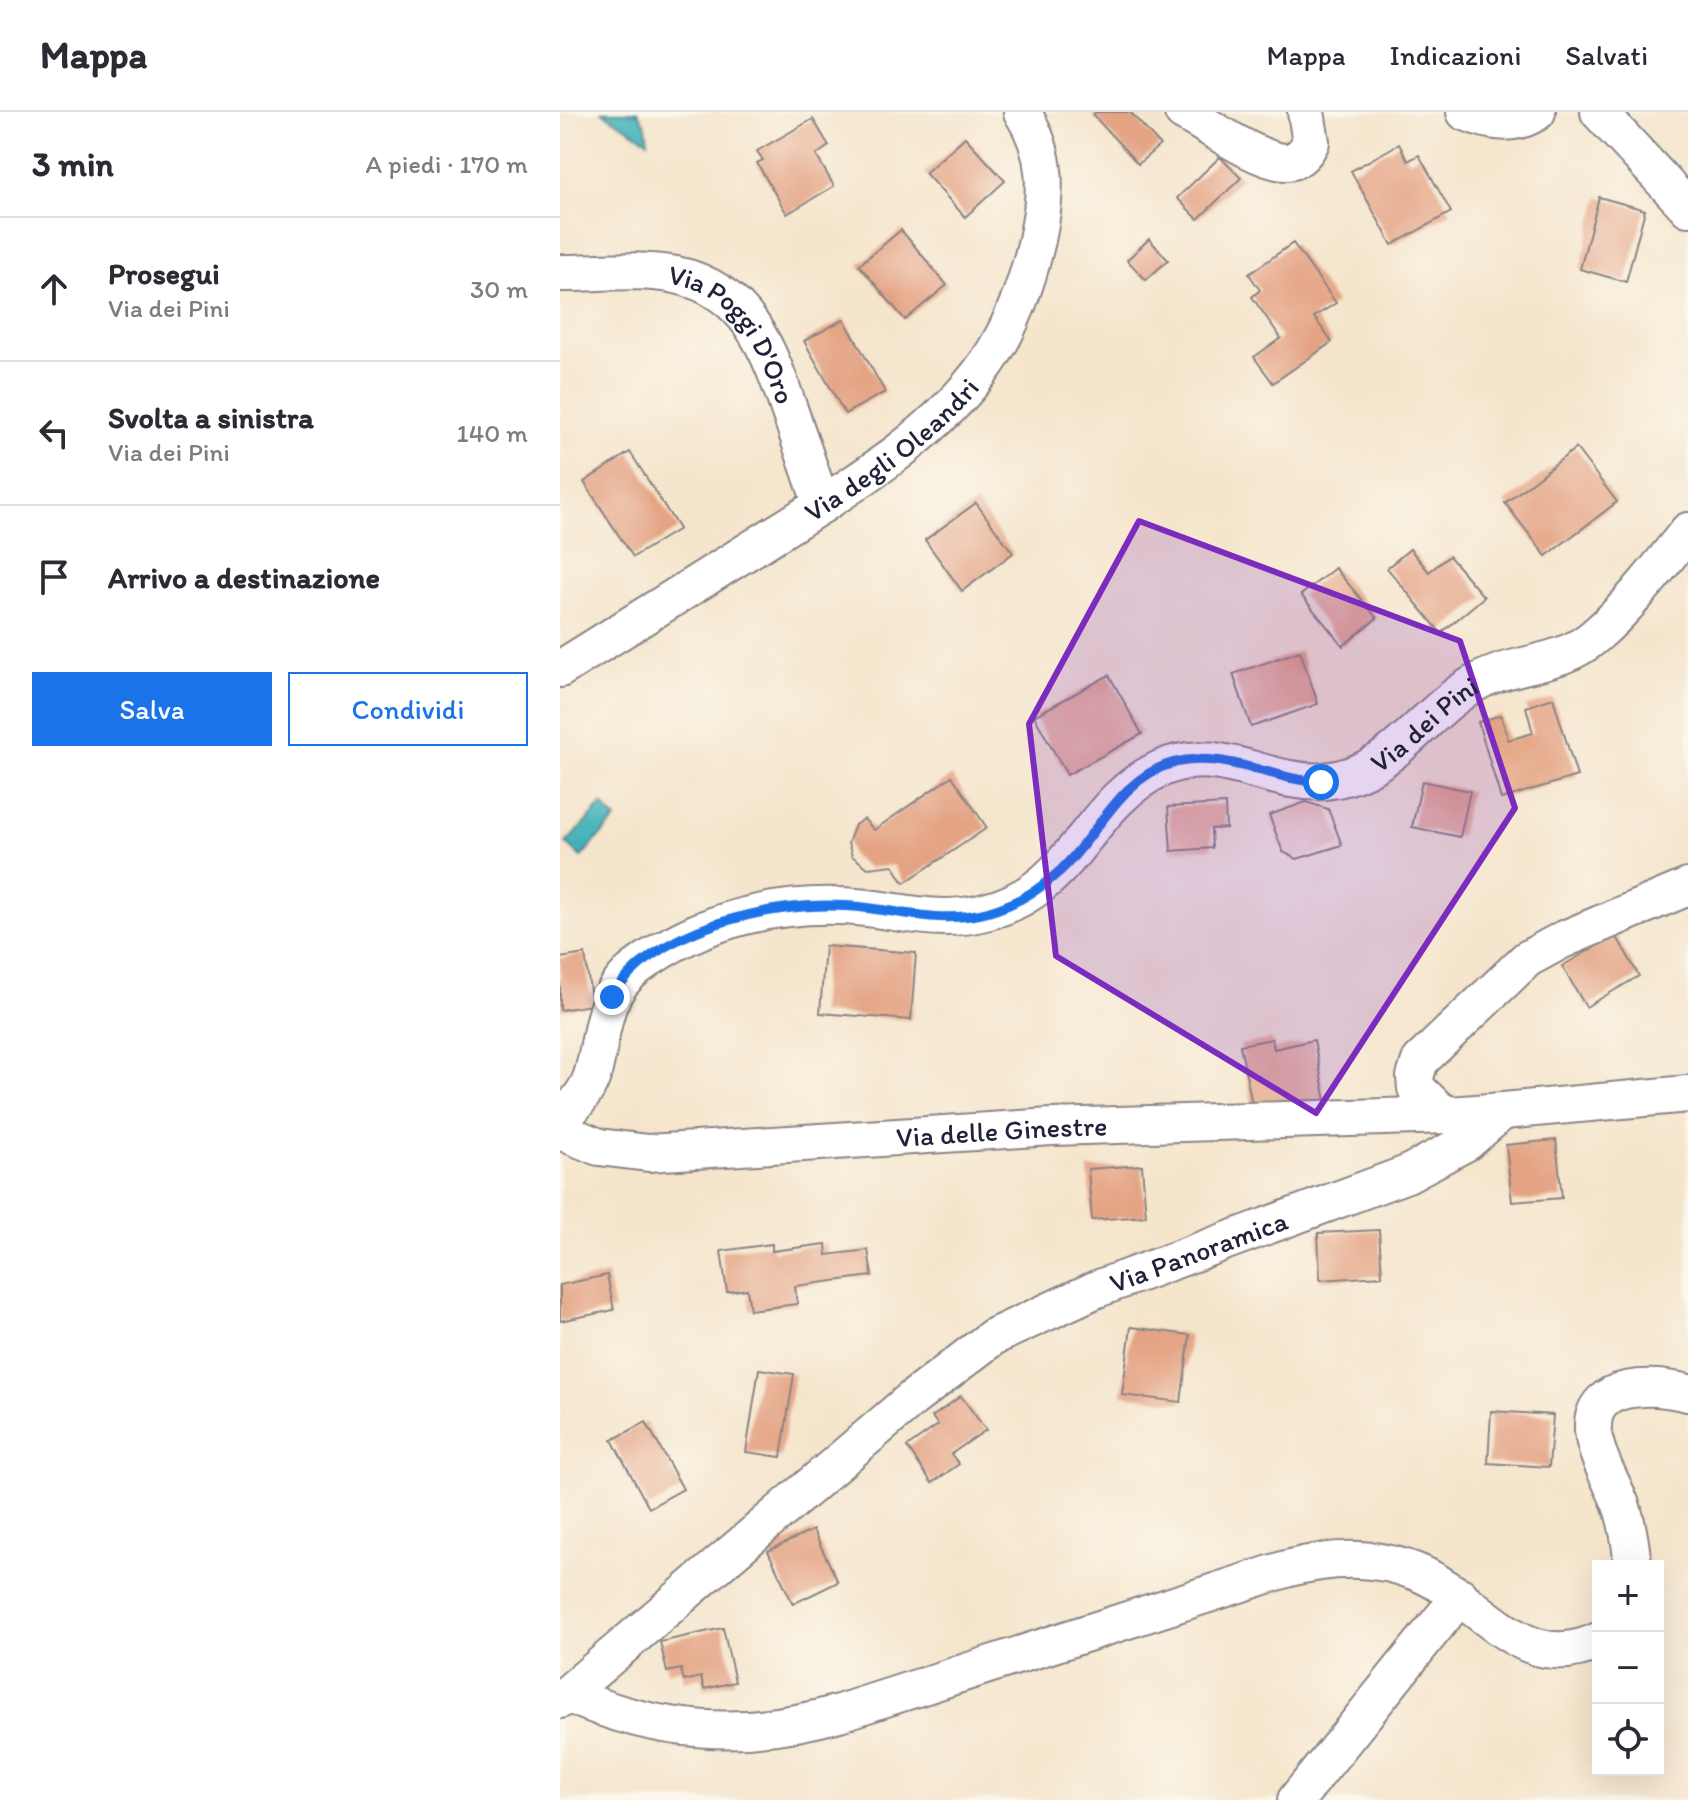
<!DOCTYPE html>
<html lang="it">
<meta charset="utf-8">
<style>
:root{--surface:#fff;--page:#f7f7f7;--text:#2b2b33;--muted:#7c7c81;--line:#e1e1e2;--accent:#1a73e8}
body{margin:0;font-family:Itim,sans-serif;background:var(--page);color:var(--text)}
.controls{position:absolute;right:24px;bottom:24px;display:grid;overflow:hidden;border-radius:0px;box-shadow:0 8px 32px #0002}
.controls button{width:72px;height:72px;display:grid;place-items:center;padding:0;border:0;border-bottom:2px solid var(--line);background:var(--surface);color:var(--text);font:40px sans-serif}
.stop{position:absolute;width:24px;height:24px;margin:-18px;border:6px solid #1a73e8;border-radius:50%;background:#fff}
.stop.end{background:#1a73e8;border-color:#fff;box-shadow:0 2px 8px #0008}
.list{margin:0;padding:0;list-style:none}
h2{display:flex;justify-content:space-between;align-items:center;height:104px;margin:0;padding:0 32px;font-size:34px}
h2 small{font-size:26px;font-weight:400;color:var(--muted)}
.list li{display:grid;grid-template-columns:52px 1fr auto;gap:24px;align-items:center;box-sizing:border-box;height:144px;padding:0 32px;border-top:2px solid var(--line)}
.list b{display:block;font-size:30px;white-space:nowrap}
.list p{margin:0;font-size:26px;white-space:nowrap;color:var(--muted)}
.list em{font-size:26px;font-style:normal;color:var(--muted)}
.actions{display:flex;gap:16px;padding:24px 32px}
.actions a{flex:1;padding:18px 0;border:2px solid var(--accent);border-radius:0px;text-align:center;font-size:28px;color:var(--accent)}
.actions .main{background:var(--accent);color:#fff}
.icon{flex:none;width:44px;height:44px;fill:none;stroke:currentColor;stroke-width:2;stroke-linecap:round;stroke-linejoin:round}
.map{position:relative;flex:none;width:1128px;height:1688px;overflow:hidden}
header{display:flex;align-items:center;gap:48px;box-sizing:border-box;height:112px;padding:0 40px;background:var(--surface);border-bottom:2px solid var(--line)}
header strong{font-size:38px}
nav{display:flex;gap:44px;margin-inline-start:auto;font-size:28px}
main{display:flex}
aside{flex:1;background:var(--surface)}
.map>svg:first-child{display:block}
.water{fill:#42b2b9;stroke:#326a7a;stroke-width:2}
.building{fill:#e4a383}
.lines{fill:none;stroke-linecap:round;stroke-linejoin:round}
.minor-casing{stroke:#8c8484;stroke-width:40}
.minor{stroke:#fff;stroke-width:36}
.route{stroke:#1a73e8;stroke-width:10}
.marked{fill:#7b2cbf;fill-opacity:0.2;stroke:#7b2cbf;stroke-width:6;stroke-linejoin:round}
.labels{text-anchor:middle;stroke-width:7;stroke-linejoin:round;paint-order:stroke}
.street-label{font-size:28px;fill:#22223b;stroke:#fbf7ec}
</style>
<header>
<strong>Mappa</strong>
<nav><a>Mappa</a><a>Indicazioni</a><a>Salvati</a></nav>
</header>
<main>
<aside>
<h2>3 min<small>A piedi · 170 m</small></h2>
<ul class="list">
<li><svg class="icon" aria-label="ahead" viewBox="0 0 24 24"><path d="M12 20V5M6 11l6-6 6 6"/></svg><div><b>Prosegui</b><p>Via dei Pini</p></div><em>30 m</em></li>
<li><svg class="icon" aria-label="left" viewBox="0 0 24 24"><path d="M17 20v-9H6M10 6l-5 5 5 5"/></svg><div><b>Svolta a sinistra</b><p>Via dei Pini</p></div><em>140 m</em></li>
<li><svg class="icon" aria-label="arrive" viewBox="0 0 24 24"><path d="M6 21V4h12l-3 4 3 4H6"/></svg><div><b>Arrivo a destinazione</b></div></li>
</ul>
<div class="actions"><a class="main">Salva</a><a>Condividi</a></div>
</aside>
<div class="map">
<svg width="1128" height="1688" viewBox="0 0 1128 1688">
<rect width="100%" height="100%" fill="#fbf7ec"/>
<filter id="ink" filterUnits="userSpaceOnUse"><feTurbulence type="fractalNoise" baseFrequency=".0125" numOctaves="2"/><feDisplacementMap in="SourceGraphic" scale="16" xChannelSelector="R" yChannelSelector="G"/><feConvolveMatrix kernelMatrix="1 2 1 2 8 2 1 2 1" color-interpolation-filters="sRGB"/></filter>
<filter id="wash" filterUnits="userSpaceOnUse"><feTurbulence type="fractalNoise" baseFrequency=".006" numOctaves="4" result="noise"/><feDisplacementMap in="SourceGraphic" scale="32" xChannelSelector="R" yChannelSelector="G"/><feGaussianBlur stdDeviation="1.8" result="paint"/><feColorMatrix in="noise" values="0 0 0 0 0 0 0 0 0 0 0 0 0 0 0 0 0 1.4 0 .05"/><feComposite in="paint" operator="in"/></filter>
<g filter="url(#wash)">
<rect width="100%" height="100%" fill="#f5e5cc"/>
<g class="water">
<polygon points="42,0 78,0 86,14 88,29"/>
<polygon points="42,693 56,707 21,745 6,731"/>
</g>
<g id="blocks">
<g class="building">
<polygon points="536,0 570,0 600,33 578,52 533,3"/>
<polygon points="253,7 269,34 256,43 274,74 227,102 197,51 203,48 197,39"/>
<polygon points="405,25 445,69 405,105 365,61"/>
<polygon points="839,32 848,49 859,43 891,100 832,133 791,59"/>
<polygon points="660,45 681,66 638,107 617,86"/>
<polygon points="1039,85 1085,98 1066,170 1020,157"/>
<polygon points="341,118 387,173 345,208 299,153"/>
<polygon points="589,127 608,148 586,168 567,148"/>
<polygon points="733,131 776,191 754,205 772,230 713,271 694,245 721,226 692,185 700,178 689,162"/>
<polygon points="284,207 325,280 285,302 244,229"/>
<polygon points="1016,336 1057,390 986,444 945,391"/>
<polygon points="70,340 119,417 73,445 24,370"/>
<polygon points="416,391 453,441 402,479 365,428"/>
<polygon points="850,437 869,460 889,444 924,485 881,521 827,456"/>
<polygon points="775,456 817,506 783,534 741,483"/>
<polygon points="740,539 758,592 691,615 673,562"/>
<polygon points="549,563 582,622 507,663 474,604"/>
<polygon points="993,586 1017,664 941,687 918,610 941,603 948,628 973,621 966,595"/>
<polygon points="392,664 427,716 344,771 333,753 308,756 292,744 288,731 295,713 304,707 314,718"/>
<polygon points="862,669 910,679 900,725 852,715"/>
<polygon points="746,690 768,697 782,733 737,747 723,740 709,703"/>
<polygon points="665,692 666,716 651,717 652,736 611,739 608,695"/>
<polygon points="1056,823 1079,864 1026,895 1002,854"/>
<polygon points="265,834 356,841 351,908 260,901"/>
<polygon points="25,842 32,893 0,898 0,846"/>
<polygon points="712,927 714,937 754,928 766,989 694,1002 680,933"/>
<polygon points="996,1028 1002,1086 952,1090 946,1033"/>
<polygon points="582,1053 586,1104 532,1108 528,1057"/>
<polygon points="819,1118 822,1164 760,1168 758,1121"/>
<polygon points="212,1132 212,1139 266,1132 267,1143 308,1138 312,1164 235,1174 237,1192 190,1198 187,1177 167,1180 161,1139"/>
<polygon points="47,1163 54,1198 0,1209 0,1173"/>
<polygon points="571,1215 630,1223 621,1290 562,1283"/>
<polygon points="199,1257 234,1262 221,1345 186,1340"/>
<polygon points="401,1284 426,1318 391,1342 399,1352 372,1371 347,1335 378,1313 372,1305"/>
<polygon points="931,1299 993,1303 989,1355 928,1351"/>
<polygon points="86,1310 123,1377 89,1396 52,1328"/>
<polygon points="253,1418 278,1470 233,1492 208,1439"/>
<polygon points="163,1516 175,1570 144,1577 141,1565 124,1569 121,1557 107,1560 100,1530"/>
</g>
</g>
</g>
<g filter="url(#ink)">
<use href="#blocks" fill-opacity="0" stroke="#8c8484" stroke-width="2"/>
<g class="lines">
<defs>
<g id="minor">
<path d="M 623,0 C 647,13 701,51 727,50 C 739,49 746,40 751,30 L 746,0"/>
<path d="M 905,0 C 928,10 955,15 977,0"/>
<polyline points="1039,0 1128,96"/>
<path id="s1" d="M 0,161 C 38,161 79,156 116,163 C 188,178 209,238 230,300 C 241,331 251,362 262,393"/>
<path id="s2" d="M 0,557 C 67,515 134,473 201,431 C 280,381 372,329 427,251 C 453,214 467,171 477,128 C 487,81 489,42 462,0"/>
<polyline points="943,999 1128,982"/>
<path id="s3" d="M 0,1009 C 13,995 26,982 32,964 C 44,925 39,884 76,856 C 141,806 225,787 307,796 C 348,801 383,811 425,800 C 516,778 525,692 600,657 C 657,630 707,674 764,669 C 834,663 862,599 919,569 C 958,549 1001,554 1035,524 C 1070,494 1099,455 1128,419"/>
<path id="s4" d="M 0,1019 L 39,1035 L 88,1041 L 492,1015 L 889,1003"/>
<path d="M 1073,1454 C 1071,1434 1068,1412 1061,1393 C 1052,1369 1034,1342 1033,1317 C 1031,1268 1096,1273 1128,1281"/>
<path d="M 7,1582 C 98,1622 184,1628 279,1601 L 726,1457 C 770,1445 816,1443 859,1461 C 922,1488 963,1565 1038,1529"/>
<path id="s5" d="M 0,1588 L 352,1287 L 433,1225 L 537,1177 L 847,1062 L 907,1030 L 943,999 L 889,1003 L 878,997 L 856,976 L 855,965 L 860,949 L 967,847 L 1002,828 L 1128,775"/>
<polyline points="736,1688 900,1484"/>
</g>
</defs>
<use href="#minor" class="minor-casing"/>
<use href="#minor" class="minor"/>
</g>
</g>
<g class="lines" filter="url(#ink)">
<path class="route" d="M 52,885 C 94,816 209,790 285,794 C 334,796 378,814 428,800 C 456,792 480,778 501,758 C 538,723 559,666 613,651 C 665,638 711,668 761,670"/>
</g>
<path class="marked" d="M 579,409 L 900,529 L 955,696 L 756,1001 L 496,844 L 469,612 Z"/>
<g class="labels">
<g class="street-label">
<text dy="10" stroke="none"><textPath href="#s1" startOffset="202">Via Poggi D'Oro</textPath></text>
<text dy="10" stroke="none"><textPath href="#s2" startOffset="398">Via degli Oleandri</textPath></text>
<text dy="10" stroke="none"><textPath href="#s3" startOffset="1054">Via dei Pini</textPath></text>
<text dy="10" stroke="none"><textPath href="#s4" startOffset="446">Via delle Ginestre</textPath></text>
<text dy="10" stroke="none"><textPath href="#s5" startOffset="788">Via Panoramica</textPath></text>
</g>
</g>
</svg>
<div class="controls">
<button>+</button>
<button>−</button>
<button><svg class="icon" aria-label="locate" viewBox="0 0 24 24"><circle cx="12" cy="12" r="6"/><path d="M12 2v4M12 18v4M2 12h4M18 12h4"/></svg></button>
</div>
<div class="stop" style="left:761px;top:670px"></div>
<div class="stop end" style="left:52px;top:885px"></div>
</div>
</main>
